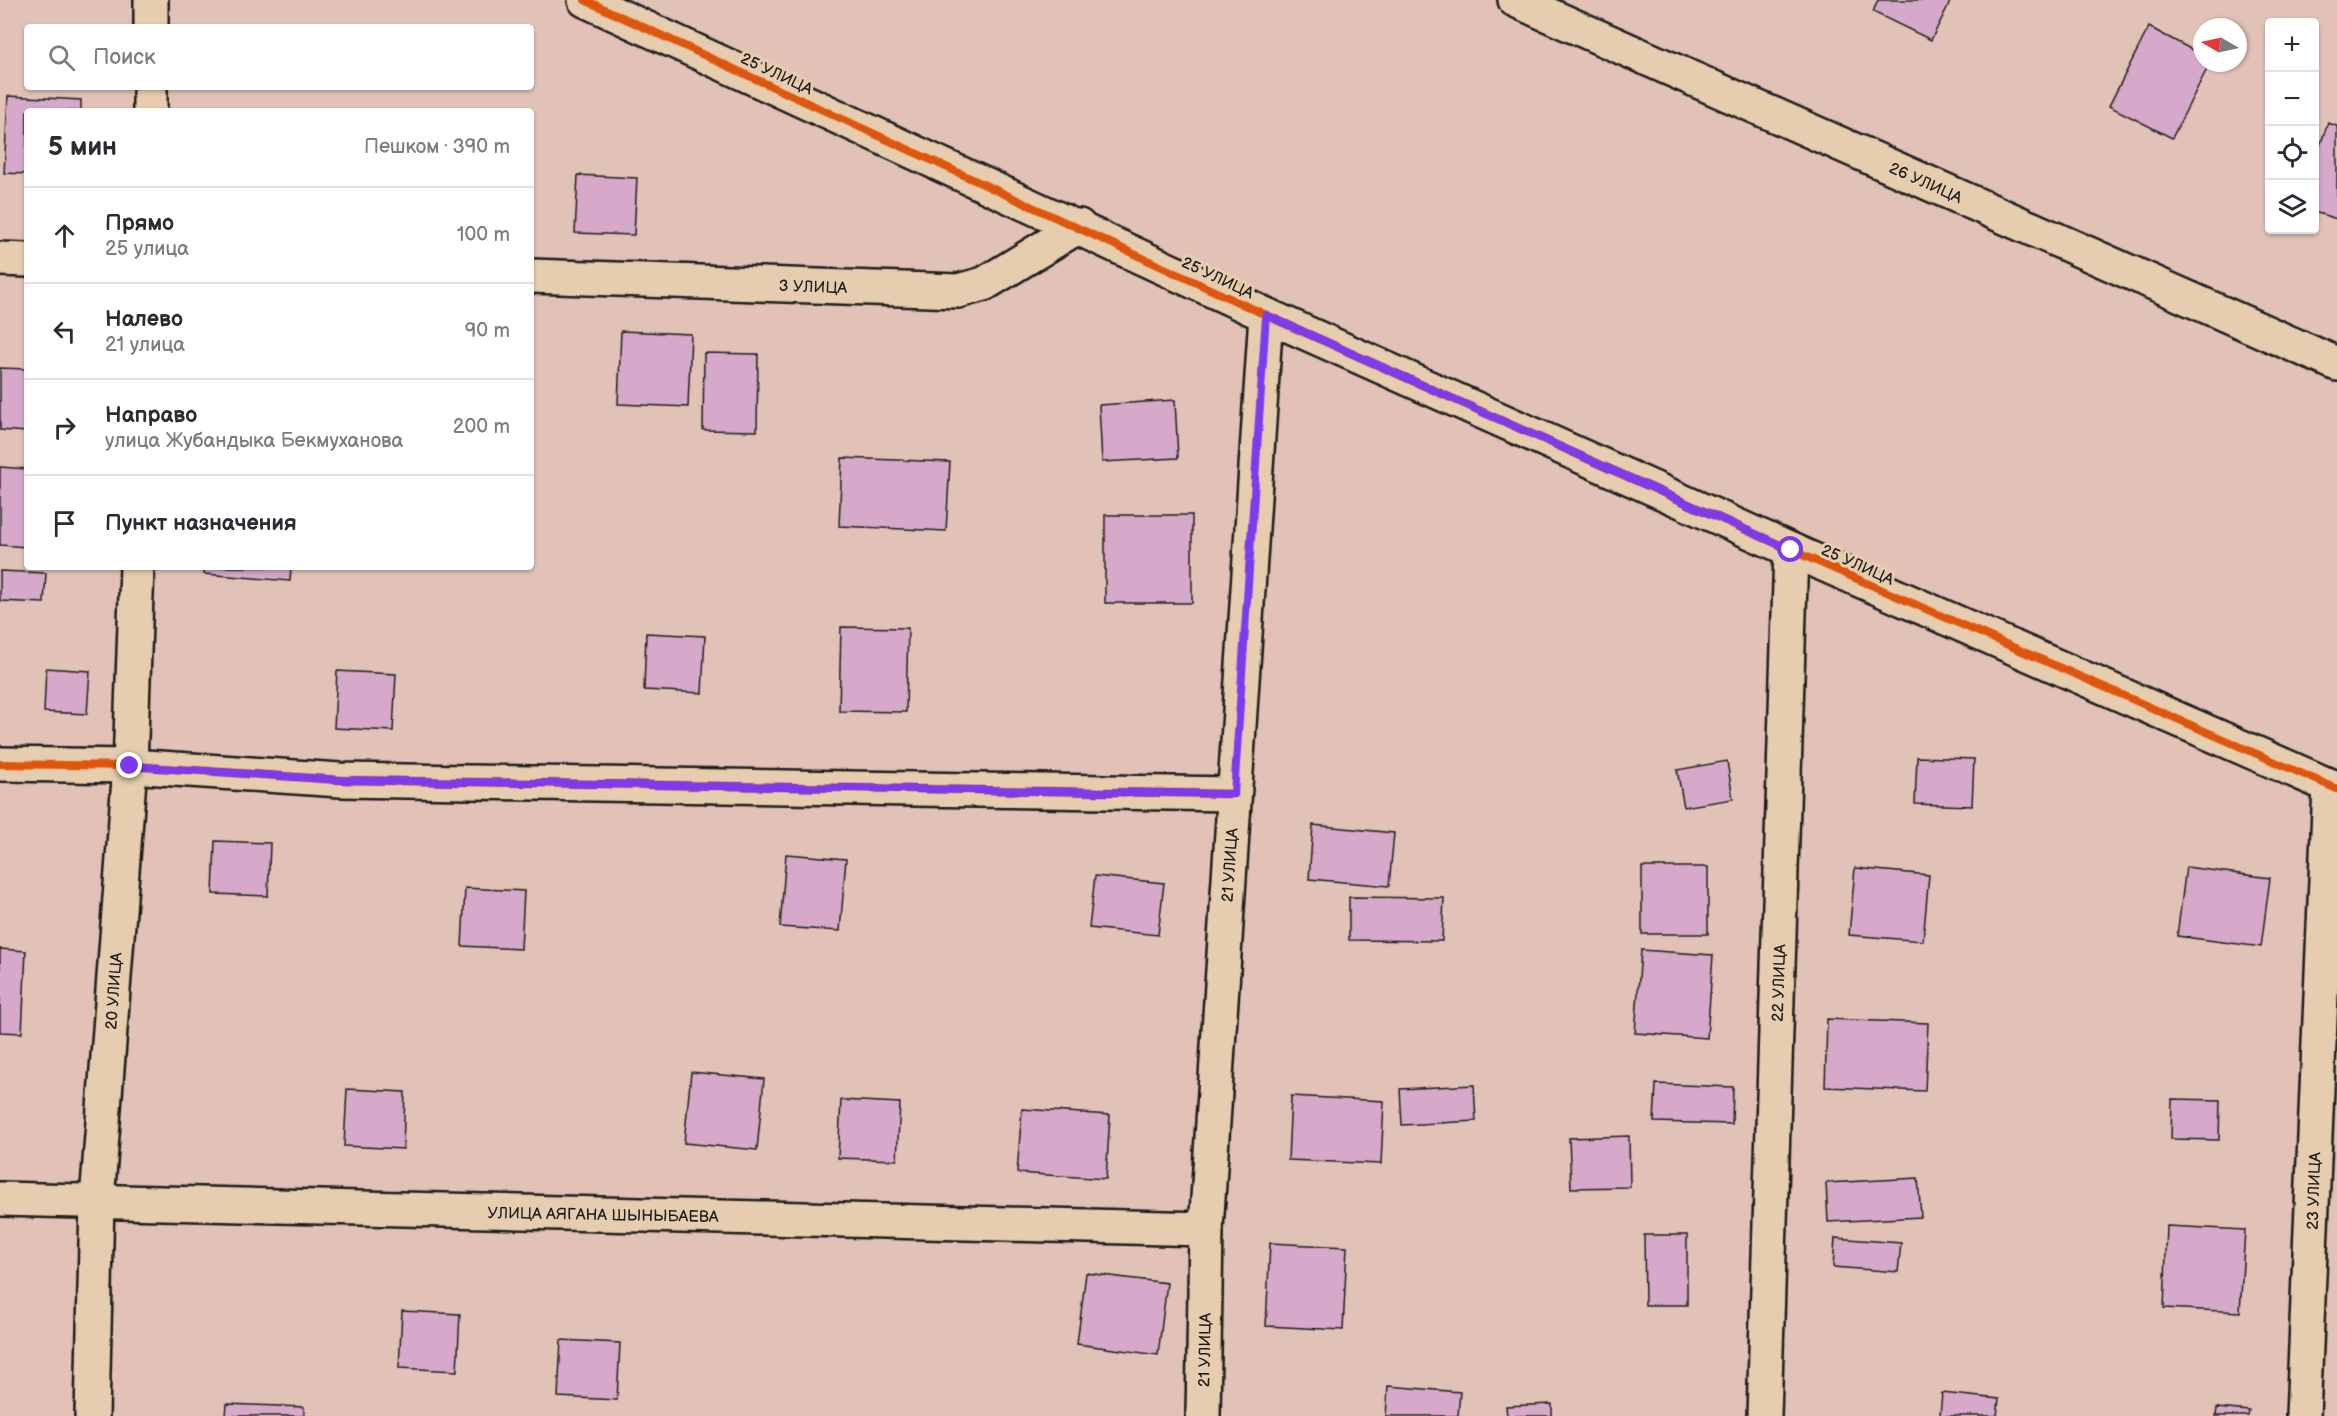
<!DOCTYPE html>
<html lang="ru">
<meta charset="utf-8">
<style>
:root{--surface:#fff;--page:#f7f7f7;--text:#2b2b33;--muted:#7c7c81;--line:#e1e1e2}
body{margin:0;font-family:"Balsamiq Sans",sans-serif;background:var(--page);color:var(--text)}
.controls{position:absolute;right:18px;top:18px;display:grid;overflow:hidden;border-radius:6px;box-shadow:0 2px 4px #0004}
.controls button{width:54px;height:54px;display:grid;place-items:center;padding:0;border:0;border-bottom:2px solid var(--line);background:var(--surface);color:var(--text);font:30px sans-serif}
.compass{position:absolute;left:2193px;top:18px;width:54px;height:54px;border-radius:50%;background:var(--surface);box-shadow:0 2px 4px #0004;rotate:279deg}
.stop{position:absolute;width:18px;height:18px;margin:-14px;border:4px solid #7c3aed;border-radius:50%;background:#fff}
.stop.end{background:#7c3aed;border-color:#fff;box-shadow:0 2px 6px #0008}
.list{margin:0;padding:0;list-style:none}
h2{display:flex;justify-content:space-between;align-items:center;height:78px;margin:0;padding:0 24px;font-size:26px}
h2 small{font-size:20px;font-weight:400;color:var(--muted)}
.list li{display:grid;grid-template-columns:39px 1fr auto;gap:18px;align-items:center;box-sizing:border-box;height:96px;padding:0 24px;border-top:2px solid var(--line)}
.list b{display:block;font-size:22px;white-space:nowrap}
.list p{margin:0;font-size:20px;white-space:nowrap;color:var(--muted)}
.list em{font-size:20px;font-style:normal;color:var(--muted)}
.icon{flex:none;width:33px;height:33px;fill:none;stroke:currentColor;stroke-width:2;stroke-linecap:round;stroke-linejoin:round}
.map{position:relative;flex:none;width:2337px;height:1416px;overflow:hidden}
.search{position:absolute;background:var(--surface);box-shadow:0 2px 4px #0004;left:24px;top:24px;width:510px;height:66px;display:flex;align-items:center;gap:15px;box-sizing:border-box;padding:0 21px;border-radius:6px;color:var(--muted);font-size:22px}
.panel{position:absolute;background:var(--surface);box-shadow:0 2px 4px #0004;left:24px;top:108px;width:510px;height:462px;border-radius:6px}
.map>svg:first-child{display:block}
.building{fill:#d6a8ca;stroke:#1c1c1c;stroke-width:1.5}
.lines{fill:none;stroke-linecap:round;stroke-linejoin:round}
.minor-casing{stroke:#1c1c1c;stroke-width:38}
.minor{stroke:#e7cdaf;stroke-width:33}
.cycleway-casing{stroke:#e7cdaf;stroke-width:11}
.cycleway{stroke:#de560d;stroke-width:8}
.route{stroke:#7c3aed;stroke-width:8}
.labels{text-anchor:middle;stroke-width:6;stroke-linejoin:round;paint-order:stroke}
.street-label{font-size:16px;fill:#1c1c1c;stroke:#e7cdaf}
</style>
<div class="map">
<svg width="2337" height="1416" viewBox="0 0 2337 1416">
<rect width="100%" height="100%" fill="#e2c2b7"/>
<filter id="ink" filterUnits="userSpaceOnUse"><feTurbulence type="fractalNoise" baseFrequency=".0167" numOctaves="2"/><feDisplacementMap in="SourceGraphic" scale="12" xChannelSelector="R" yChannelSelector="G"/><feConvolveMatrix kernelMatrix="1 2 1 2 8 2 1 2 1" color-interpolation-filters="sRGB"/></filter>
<g filter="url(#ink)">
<g class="building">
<polygon points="1878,0 1951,0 1931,40 1873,12"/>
<polygon points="2149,27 2202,55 2202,63 2210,63 2172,138 2109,106"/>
<polygon points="8,96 81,100 81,111 27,111 27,174 4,173"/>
<polygon points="2328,123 2337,126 2337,219 2314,212 2314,162"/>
<polygon points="578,175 637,178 634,235 575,233"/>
<polygon points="621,331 691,334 688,407 618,404"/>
<polygon points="704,353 758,354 757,431 703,430"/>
<polygon points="0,368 27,369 27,432 0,430"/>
<polygon points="1175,400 1178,458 1102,462 1099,405"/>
<polygon points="842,458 950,462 946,531 839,526"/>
<polygon points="0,467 27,469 27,547 0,545"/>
<rect x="1105" y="515" width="87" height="88"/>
<polygon points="205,567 291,567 290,581 204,574"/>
<polygon points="0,571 46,573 44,603 0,601"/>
<polygon points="841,627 908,628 906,712 839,711"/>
<polygon points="646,633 705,636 702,693 644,690"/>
<polygon points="46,668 90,671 87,714 44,712"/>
<polygon points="337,671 396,674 393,731 334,728"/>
<polygon points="1917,757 1974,759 1972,806 1915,804"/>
<polygon points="1727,761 1733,799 1684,807 1677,770"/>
<polygon points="1313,825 1394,833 1389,886 1309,879"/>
<polygon points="215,841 270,843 268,896 213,894"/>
<polygon points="786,854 846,859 840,931 780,927"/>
<rect x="1642" y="867" width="66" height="67"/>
<polygon points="2186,867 2270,878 2261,947 2177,936"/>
<polygon points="1855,868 1929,875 1923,941 1849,935"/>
<polygon points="1095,876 1164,883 1158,935 1089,928"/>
<polygon points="465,888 524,891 521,949 462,946"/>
<polygon points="1349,897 1444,898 1442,941 1349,940"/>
<polygon points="0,949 26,951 22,1033 0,1032"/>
<polygon points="1641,950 1713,955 1707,1038 1635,1033"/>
<polygon points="1827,1019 1928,1023 1925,1091 1825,1087"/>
<polygon points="691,1072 764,1079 757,1150 684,1143"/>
<polygon points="1656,1084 1733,1087 1732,1124 1654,1122"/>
<polygon points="1474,1085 1476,1121 1402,1125 1400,1089"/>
<polygon points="347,1089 405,1092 403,1149 344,1146"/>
<polygon points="1291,1096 1384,1101 1381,1164 1288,1160"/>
<polygon points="2172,1099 2220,1100 2219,1140 2171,1139"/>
<polygon points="841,1100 900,1103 897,1160 838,1158"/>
<polygon points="1022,1109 1110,1115 1106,1179 1017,1173"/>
<polygon points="1629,1136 1630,1187 1571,1188 1569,1138"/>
<polygon points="1918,1178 1921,1217 1828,1222 1826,1183"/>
<polygon points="2167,1226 2245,1230 2240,1312 2164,1308"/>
<polygon points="1644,1235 1687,1235 1687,1305 1645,1305"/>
<polygon points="1835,1238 1901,1243 1898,1272 1833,1267"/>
<polygon points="1270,1243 1347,1247 1343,1330 1266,1326"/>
<polygon points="1086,1273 1167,1283 1158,1355 1077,1344"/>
<polygon points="402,1311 460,1314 457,1371 399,1368"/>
<polygon points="561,1340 620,1343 617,1400 558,1397"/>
<polygon points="1388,1386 1460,1392 1458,1416 1386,1416"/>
<polygon points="1942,1393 1999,1399 1997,1416 1940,1416"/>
<polygon points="227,1404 304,1407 304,1416 226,1416"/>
<polygon points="1552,1404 1552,1416 1507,1416 1506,1406"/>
<polygon points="2217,1408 2249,1411 2248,1416 2216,1416"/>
</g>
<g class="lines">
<defs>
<g id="minor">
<polyline points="585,0 1266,315 1791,550 2337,789"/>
<polyline points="1515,0 2337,364"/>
<polyline points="151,27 151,0"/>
<polyline points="150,111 150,87"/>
<polyline points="0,259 27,260"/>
<polyline points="531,276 958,291 984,284 1079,226"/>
<polyline points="0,764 130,766 340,780 1234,794"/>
<polyline points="0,1199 1206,1229"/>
<polyline points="92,1416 97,1201 130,766 137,567"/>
<polyline points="1203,1416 1206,1229 1266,315"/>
<polyline points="1764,1416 1791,550"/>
<polyline points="2303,1416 2330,786"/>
</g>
</defs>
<use href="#minor" class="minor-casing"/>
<use href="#minor" class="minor"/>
<defs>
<g id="cycleway">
<polyline points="585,0 1266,315 1791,550 2337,789"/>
<polyline points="0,764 130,766 340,780 1234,794"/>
</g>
</defs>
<use href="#cycleway" class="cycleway-casing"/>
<use href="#cycleway" class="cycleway"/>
</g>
</g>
<g class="lines" filter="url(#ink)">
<polyline class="route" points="130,766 340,780 1234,794 1266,315 1791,550"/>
</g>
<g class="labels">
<g class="street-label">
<text transform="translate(777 73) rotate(25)" y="6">25 УЛИЦА</text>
<text transform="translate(1926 182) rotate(24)" y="6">26 УЛИЦА</text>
<text transform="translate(1218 277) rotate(25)" y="6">25 УЛИЦА</text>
<text transform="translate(813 286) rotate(2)" y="6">3 УЛИЦА</text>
<text transform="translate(1858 564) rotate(24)" y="6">25 УЛИЦА</text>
<text transform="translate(1229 865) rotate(-86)" y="6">21 УЛИЦА</text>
<text transform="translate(1778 983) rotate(-88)" y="6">22 УЛИЦА</text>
<text transform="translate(113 991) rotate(-86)" y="6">20 УЛИЦА</text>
<text transform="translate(2313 1191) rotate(-88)" y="6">23 УЛИЦА</text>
<text transform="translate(603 1214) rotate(1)" y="6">УЛИЦА АЯГАНА ШЫНЫБАЕВА</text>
<text transform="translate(1204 1350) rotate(-89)" y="6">21 УЛИЦА</text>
</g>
</g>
</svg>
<div class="controls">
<button>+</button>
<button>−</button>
<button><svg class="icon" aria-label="locate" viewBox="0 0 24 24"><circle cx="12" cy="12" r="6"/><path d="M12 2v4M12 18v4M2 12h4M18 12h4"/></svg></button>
<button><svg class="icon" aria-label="layers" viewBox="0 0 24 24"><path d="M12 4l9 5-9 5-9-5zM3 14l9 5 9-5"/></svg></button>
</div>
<svg class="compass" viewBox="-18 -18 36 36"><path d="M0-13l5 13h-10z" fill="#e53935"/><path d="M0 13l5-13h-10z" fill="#7c7c81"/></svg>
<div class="stop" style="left:1791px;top:550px"></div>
<div class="stop end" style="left:130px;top:766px"></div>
<div class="search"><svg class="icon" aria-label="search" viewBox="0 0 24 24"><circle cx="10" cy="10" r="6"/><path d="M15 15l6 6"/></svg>Поиск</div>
<section class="panel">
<h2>5 мин<small>Пешком · 390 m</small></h2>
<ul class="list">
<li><svg class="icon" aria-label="ahead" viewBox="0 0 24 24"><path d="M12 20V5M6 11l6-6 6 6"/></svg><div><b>Прямо</b><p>25 улица</p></div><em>100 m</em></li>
<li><svg class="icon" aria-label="left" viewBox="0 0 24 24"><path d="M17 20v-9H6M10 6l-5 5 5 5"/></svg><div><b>Налево</b><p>21 улица</p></div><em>90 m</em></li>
<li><svg class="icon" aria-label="right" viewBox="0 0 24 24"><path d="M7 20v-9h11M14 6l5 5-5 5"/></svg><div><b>Направо</b><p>улица Жубандыка Бекмуханова</p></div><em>200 m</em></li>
<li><svg class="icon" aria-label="arrive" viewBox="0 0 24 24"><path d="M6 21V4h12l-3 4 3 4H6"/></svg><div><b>Пункт назначения</b></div></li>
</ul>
</section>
</div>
